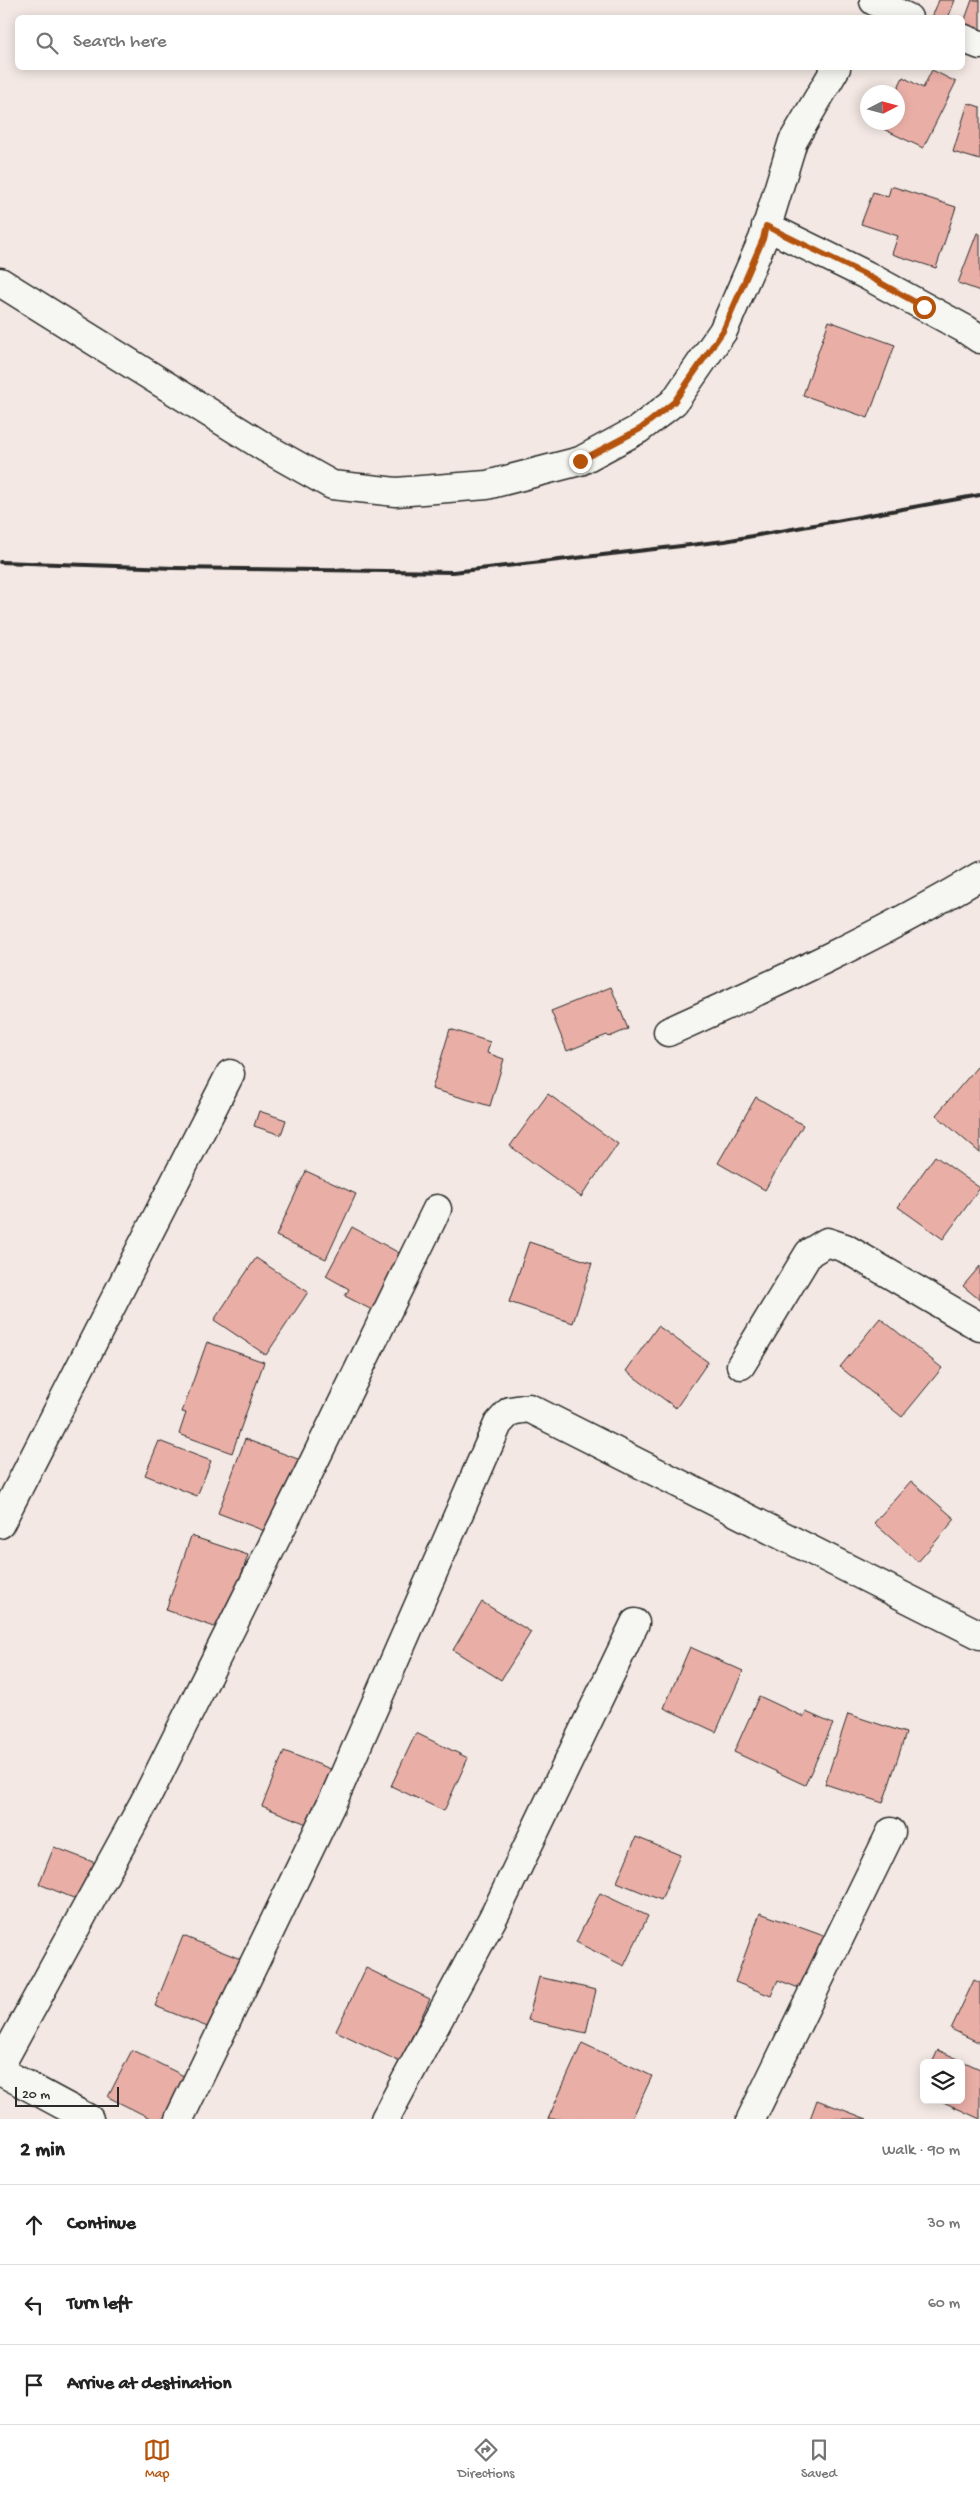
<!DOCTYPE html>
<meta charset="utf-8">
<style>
:root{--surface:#fff;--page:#f6f6f6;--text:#222;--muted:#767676;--line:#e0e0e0;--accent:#b45309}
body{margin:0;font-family:"Gochi Hand",sans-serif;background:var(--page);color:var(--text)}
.controls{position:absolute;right:15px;bottom:15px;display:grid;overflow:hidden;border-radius:8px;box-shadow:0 2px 12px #0003}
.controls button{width:45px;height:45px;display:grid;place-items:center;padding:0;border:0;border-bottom:1px solid var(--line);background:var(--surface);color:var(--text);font:25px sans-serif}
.compass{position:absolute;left:860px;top:85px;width:45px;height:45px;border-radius:50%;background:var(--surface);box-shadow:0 2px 12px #0003;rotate:84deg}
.scale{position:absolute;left:15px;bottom:12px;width:104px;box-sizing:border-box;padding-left:5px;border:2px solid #2b2b2b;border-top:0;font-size:14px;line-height:18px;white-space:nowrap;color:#2b2b2b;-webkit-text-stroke:4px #f6f6f2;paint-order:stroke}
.stop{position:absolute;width:15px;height:15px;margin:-11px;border:4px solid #b45309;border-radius:50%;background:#fff}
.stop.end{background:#b45309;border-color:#fff;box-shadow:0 1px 5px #0008}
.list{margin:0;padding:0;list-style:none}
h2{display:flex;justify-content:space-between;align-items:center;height:65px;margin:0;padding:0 20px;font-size:21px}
h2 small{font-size:16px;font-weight:400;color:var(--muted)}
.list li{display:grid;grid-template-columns:32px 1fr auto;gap:15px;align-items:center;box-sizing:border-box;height:80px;padding:0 20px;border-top:1px solid var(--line)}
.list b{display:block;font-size:19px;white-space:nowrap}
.list em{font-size:16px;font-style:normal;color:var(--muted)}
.icon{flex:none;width:28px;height:28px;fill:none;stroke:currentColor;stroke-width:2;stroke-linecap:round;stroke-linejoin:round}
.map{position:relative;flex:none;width:980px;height:2119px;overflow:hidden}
.search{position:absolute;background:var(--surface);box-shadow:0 2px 12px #0003;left:15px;right:15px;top:15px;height:55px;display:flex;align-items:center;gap:12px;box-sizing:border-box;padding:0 18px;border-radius:8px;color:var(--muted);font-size:19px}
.sheet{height:305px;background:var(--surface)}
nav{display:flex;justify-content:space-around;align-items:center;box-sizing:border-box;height:70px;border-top:1px solid var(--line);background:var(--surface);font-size:14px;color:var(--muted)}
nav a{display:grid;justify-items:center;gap:2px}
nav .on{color:var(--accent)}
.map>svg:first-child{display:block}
.building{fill:#e9afa7;stroke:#2b2b2b}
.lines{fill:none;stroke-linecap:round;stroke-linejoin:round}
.street-casing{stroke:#2b2b2b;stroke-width:31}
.street{stroke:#f6f6f2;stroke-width:28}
.rail{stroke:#2b2b2b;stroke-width:4}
.route{stroke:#b45309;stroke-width:6}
</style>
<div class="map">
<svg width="980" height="2119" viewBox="0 0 980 2119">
<rect width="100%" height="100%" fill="#f3e8e3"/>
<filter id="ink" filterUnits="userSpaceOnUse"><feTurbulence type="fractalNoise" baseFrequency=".02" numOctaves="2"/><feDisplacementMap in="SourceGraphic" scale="10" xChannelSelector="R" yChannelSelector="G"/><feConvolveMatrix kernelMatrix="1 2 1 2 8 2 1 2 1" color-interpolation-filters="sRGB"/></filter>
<g filter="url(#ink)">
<g class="building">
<polygon points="939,0 955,0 948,18 932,17"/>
<polygon points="972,0 980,0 980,31 963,25"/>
<polygon points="932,70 956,82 923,148 879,127 881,122 898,122 898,92 896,92 903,77 923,88"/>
<polygon points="968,103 980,107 980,160 953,152"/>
<polygon points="891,186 956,207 936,268 892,254 898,236 861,224 873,192 888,197"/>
<polygon points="977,233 980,234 980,291 958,283"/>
<polygon points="829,321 895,345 868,418 803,395"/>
<polygon points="611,987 628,1029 609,1037 607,1035 567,1051 551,1011"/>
<polygon points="450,1029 490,1042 487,1053 504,1059 490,1106 432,1089"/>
<polygon points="977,1067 980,1070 980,1153 936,1115"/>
<polygon points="548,1094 618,1144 581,1197 510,1146"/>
<polygon points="756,1097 803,1125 765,1190 718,1163"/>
<polygon points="259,1111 286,1120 281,1135 254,1126"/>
<polygon points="935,1156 980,1188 943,1239 898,1207"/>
<polygon points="306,1171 356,1194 326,1259 276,1236"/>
<polygon points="352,1227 401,1254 372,1310 345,1296 349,1289 326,1276"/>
<polygon points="529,1242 592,1263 573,1323 509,1302"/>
<polygon points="256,1258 308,1292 266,1355 214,1320"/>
<polygon points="980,1266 980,1300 963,1286"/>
<polygon points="880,1318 942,1368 902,1417 840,1367"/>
<polygon points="658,1326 708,1362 676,1408 626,1371"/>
<polygon points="207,1342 264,1362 232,1453 179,1434 186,1413 182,1412"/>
<polygon points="245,1439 303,1461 275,1535 218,1513"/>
<polygon points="159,1441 211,1461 197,1496 145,1475"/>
<polygon points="911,1481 955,1519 918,1562 874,1523"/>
<polygon points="191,1536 248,1555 223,1630 166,1610"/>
<polygon points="482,1602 531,1632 501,1680 453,1650"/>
<polygon points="690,1647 743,1671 716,1732 664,1708"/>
<polygon points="759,1696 804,1717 806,1712 833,1724 805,1785 734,1752"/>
<polygon points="848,1714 906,1733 883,1803 825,1784"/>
<polygon points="416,1733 468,1758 444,1811 391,1786"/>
<polygon points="284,1751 336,1771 314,1827 262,1806"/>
<polygon points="636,1837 680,1855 661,1900 617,1882"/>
<polygon points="54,1847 101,1865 86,1903 39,1884"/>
<polygon points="600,1893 648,1916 624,1966 576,1942"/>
<polygon points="760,1913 824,1936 804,1990 778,1980 771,1996 735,1982"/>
<polygon points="183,1936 243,1960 215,2030 155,2006"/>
<polygon points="366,1968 430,1999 400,2062 336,2031"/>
<polygon points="539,1977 596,1990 586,2033 528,2020"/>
<polygon points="974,1980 980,1983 980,2043 951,2029"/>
<polygon points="582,2043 652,2076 632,2119 548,2119"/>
<polygon points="132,2050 186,2077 166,2119 152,2119 108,2097"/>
<polygon points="938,2050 980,2069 980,2119 939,2100 961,2100 961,2063 932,2063"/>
<polygon points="817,2100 867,2119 810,2119"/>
</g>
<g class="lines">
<defs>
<g id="street">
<polyline points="874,1 908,18"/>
<polyline points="962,38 980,45"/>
<polyline points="766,226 866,275 965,329 980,339"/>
<polyline points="0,282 266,448 332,485 396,492 487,485 580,461 639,429 674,402 723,331 763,239 793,141 836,68"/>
<path d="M 668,1032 C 774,984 880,936 980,876"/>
<polyline points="741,1365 809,1253 827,1242 845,1248 980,1327"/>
<polyline points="0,1524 230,1074"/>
<polyline points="0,2066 146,1799 305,1480 437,1209"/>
<polyline points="0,2071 89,2119"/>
<polyline points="179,2119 336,1794 498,1424 510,1411 529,1408 980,1635"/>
<polyline points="385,2119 496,1912 635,1623"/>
<polyline points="751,2119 891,1832"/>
</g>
</defs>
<use href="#street" class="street-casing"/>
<use href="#street" class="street"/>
<polyline class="rail" points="0,562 174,568 453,572 725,541 980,495"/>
</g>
</g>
<g class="lines" filter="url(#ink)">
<polyline class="route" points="580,461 640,429 674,402 723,331 763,239 766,226 866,275 924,307"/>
</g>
</svg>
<div class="controls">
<button><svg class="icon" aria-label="layers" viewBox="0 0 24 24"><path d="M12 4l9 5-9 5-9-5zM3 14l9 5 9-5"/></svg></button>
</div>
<svg class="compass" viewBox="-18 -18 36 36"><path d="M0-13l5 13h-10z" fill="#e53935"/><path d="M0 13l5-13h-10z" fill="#767676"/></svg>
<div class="scale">20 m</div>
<div class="stop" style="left:924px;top:307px"></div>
<div class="stop end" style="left:580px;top:461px"></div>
<div class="search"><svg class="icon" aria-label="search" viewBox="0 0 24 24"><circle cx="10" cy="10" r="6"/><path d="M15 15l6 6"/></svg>Search here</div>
</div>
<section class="sheet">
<h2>2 min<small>Walk · 90 m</small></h2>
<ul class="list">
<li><svg class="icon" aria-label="ahead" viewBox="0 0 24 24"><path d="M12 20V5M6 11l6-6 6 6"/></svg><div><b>Continue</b></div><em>30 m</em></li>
<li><svg class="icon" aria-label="left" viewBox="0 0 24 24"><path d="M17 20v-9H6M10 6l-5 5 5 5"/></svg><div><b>Turn left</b></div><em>60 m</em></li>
<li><svg class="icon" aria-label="arrive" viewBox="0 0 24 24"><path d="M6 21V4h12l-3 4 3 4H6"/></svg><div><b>Arrive at destination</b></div></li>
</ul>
</section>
<nav>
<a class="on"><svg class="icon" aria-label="map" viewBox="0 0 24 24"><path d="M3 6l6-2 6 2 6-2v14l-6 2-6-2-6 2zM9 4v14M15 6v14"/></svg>Map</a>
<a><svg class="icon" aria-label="directions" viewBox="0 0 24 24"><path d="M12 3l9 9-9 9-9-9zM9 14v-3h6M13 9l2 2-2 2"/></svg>Directions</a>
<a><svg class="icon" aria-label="saved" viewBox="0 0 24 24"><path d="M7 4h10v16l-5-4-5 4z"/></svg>Saved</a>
</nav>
